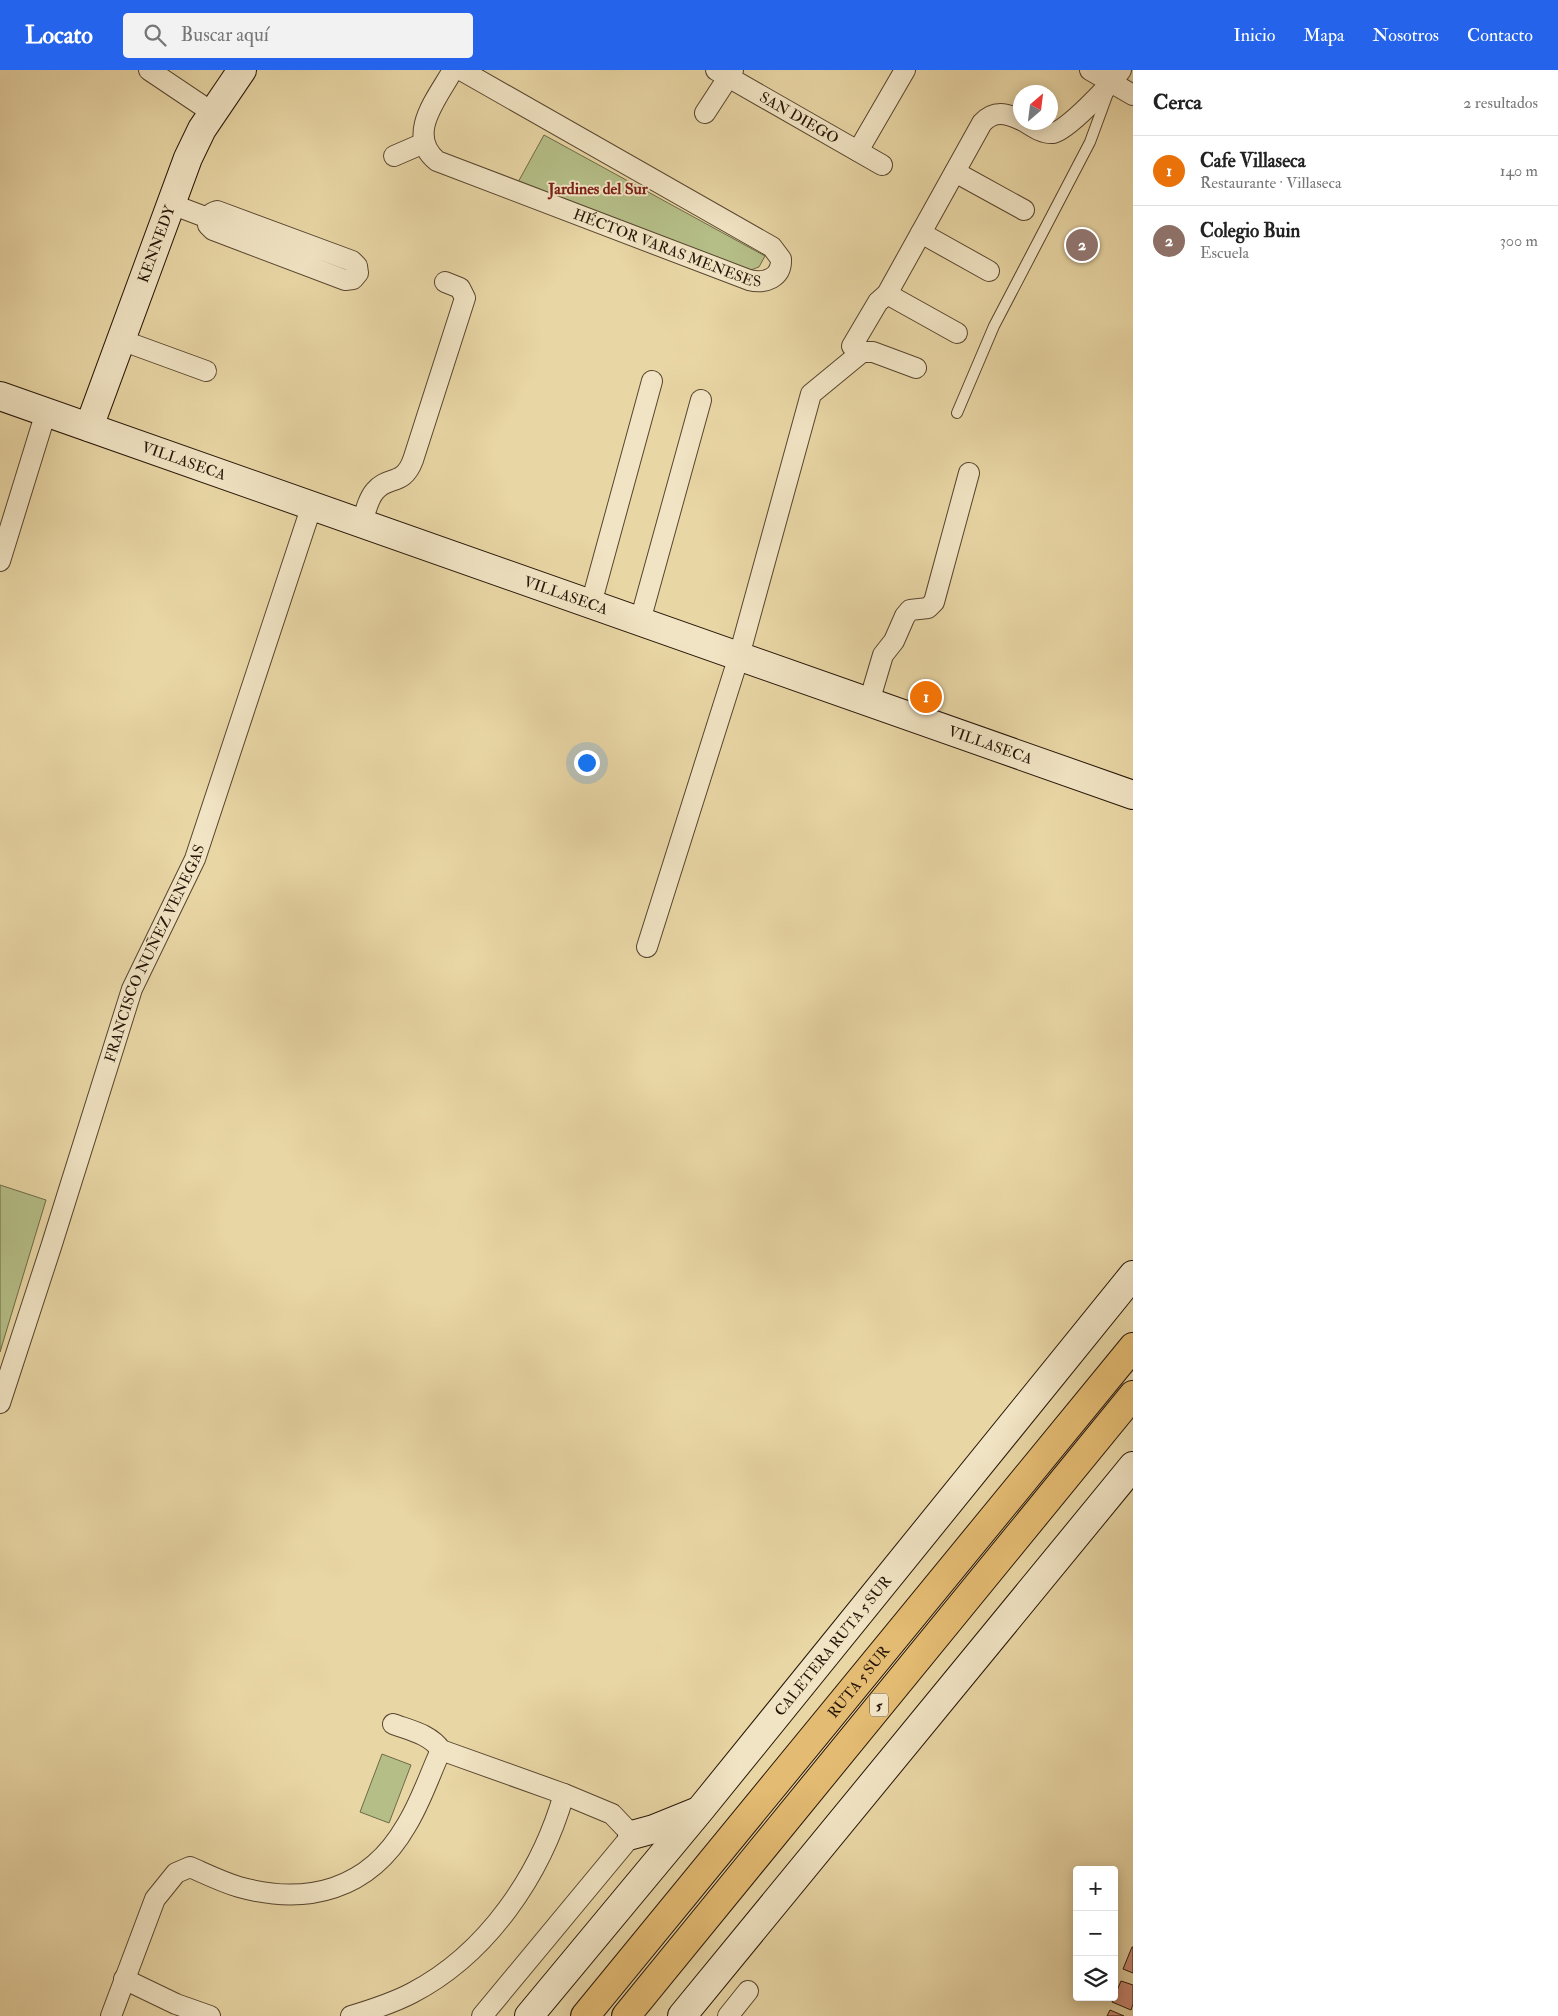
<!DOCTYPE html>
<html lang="es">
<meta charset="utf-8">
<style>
:root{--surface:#fff;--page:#f2f2f2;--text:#222;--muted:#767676;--line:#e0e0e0;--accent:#2563eb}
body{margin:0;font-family:"IM FELL Double Pica",serif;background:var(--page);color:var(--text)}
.controls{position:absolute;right:15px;bottom:15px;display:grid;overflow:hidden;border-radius:5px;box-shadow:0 2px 12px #0003}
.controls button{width:45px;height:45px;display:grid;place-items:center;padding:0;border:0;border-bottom:1px solid var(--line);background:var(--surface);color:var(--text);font:25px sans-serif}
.compass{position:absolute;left:1013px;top:15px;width:45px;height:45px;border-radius:50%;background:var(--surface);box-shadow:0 2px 12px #0003;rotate:28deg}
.you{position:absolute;left:586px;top:692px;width:18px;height:18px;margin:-12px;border:4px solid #fff;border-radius:50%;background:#1a73e8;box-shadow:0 0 0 8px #1a73e833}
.badge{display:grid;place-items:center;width:32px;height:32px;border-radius:50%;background:var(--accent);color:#fff;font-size:16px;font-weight:700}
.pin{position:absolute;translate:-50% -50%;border:2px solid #fff;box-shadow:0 1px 5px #0006}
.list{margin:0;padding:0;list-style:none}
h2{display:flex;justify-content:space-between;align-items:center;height:65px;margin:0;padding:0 20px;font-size:21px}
h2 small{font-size:16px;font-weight:400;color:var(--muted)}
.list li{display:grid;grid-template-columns:32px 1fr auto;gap:15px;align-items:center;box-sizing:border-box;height:70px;padding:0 20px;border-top:1px solid var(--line)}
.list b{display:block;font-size:19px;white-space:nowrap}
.list p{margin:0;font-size:16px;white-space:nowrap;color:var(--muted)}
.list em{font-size:16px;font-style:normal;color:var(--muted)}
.icon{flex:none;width:28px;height:28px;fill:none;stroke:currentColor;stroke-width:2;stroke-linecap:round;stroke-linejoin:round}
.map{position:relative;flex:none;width:1133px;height:1946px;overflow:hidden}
header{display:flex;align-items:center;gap:30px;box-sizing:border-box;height:70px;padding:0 25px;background:var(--accent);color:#fff}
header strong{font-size:24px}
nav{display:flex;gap:28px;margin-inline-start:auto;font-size:18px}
.search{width:350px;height:45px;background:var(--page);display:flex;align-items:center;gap:12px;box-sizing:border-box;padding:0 18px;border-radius:5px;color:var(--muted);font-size:19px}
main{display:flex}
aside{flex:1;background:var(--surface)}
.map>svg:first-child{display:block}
.green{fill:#b5be87;stroke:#6e6a47}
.building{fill:#cd8975;stroke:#261507}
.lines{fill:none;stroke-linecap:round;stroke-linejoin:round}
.lane-casing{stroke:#57452e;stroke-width:12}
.street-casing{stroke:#57452e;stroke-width:22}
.secondary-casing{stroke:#261507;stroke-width:30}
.highway-casing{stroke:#261507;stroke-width:30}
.lane{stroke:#f1e4c4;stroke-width:10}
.street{stroke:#f1e4c4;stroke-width:20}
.secondary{stroke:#f1e4c4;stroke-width:28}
.highway{stroke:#e4bb72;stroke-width:28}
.labels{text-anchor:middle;stroke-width:4;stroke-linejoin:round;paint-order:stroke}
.shield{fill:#f1e4c4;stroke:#635340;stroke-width:1}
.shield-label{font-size:14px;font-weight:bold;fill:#261507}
.street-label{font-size:15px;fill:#261507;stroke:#f1e4c4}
.neighbourhood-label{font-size:16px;font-weight:bold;fill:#7a1f14;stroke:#f1e4c4}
</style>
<header>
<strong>Locato</strong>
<div class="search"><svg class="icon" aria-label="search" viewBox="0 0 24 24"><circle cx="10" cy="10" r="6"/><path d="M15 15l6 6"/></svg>Buscar aquí</div>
<nav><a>Inicio</a><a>Mapa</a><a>Nosotros</a><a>Contacto</a></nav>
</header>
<main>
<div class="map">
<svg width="1133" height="1946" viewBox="0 0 1133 1946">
<rect width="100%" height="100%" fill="#e9d6a5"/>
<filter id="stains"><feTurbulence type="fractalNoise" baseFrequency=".004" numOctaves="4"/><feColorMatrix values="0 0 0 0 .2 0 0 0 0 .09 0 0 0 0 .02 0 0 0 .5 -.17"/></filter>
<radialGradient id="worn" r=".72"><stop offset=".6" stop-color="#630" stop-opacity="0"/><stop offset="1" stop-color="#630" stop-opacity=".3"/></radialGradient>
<g class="green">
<polygon points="544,65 765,186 759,197 745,202 517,114"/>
<polygon points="0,1115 46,1130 0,1282"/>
<polygon points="382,1684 411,1695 389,1753 360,1742"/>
</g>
<g class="building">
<polygon points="1132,1877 1133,1877 1133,1903 1123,1899"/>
<polygon points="1121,1911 1133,1915 1133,1934 1131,1940 1112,1932"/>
<polygon points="1110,1940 1124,1946 1107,1946"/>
</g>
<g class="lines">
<defs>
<polyline id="lane" points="957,343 994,256 1090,72 1108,23"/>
<g id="street">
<polyline points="149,0 213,43"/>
<path id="s1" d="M 453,0 C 438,27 405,65 437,91 L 749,210 C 765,214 782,208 781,189 L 772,177 L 461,0"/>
<path id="s2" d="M 716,0 L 882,95"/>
<polyline points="1090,0 1133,25"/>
<polyline points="705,43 733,0"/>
<path d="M 1025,52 C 1033,57 1043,64 1053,63 C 1067,61 1112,13 1121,0"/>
<polyline points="858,81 905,0"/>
<polyline points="394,86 424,73"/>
<polyline points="955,102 1024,140"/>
<polyline points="171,134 208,148"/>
<path d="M 217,141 L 352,191 L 357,196 L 358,203 L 353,209 L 345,210 L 213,160 L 208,155 C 207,147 210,143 217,141 Z"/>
<polyline points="921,163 989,201"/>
<polyline points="887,224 957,263"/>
<polyline points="121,270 206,301"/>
<path d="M 852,276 L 878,232 L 887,224 L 982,53 C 994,40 1006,43 1021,50"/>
<path d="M 362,453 C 365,443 368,429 375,421 C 388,405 403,417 413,390 L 465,228 L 460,218 L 445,212"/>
<polyline points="0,491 46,342"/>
<polyline points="591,534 652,311"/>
<polyline points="640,551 701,330"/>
<polyline points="869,632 883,585 894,571 905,546 910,540 928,538 934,532 969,403"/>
<polyline points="647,877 739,586 811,324 862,282 873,282 916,298"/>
<path id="s3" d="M 0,1333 L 51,1177 L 132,919 L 195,789 L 312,435"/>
<path d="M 393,1654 C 409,1660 430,1664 441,1680 L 564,1724 L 612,1744 L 632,1765 L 482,1946"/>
<polyline points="124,1909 176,1934 210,1946"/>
<path d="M 111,1946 L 155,1829 L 176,1803 L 190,1797 C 206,1804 222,1812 239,1817 C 307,1836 369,1820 406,1756 C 421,1732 429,1706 441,1680"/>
<path d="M 351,1946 C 371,1940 393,1933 412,1923 C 487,1884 541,1805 564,1724"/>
<polyline points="728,1946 748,1921"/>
</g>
<g id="secondary">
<path id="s4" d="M 0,326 L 1133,725"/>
<path id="s5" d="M 89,357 L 188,88 L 202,59 L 242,0"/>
<polyline points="632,1765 654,1759 696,1742"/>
<path id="s6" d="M 529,1946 L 700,1740 L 1133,1205"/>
<polyline points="682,1946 1133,1396"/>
</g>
<g id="highway">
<path id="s7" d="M 585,1946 L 1133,1277"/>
<polyline points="626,1946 1133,1325"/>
</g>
</defs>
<use href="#lane" class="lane-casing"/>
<use href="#street" class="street-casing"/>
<use href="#secondary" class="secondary-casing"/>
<use href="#highway" class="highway-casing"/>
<use href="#lane" class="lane"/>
<use href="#street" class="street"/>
<use href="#secondary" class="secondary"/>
<use href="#highway" class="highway"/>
</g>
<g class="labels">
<rect class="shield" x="870" y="1623.5" width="18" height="23" rx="4"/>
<g class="shield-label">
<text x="879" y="1640">5</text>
</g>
<g class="street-label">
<text dy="5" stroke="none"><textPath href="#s2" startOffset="96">SAN DIEGO</textPath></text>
<text dy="5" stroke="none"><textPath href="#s5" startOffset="195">KENNEDY</textPath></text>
<text dy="5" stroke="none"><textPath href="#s1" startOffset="349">HÉCTOR VARAS MENESES</textPath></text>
<text dy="5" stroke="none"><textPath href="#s4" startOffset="195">VILLASECA</textPath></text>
<text dy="5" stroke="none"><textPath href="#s4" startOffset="600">VILLASECA</textPath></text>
<text dy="5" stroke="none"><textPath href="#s4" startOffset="1050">VILLASECA</textPath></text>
<text dy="5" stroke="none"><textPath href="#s3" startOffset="476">FRANCISCO NUÑEZ VENEGAS</textPath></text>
<text dy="5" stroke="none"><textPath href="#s6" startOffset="479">CALETERA RUTA 5 SUR</textPath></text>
<text dy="5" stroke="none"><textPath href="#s7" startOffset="432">RUTA 5 SUR</textPath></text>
</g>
<g class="neighbourhood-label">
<text x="598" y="124">Jardines del Sur</text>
</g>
</g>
<rect width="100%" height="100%" filter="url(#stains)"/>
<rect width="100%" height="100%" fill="url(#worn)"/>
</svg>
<div class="controls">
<button>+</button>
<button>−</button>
<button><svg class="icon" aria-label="layers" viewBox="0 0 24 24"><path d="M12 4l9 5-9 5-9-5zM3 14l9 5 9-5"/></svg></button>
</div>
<svg class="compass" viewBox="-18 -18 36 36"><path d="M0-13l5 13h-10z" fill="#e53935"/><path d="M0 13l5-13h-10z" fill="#767676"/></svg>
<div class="you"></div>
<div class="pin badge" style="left:926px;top:627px;background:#e8710a">1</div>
<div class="pin badge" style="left:1082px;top:175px;background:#8d6e63">2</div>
</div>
<aside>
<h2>Cerca<small>2 resultados</small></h2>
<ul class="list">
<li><span class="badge" style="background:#e8710a">1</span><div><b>Cafe Villaseca</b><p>Restaurante · Villaseca</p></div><em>140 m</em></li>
<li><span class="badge" style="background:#8d6e63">2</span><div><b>Colegio Buin</b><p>Escuela</p></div><em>300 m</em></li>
</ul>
</aside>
</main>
